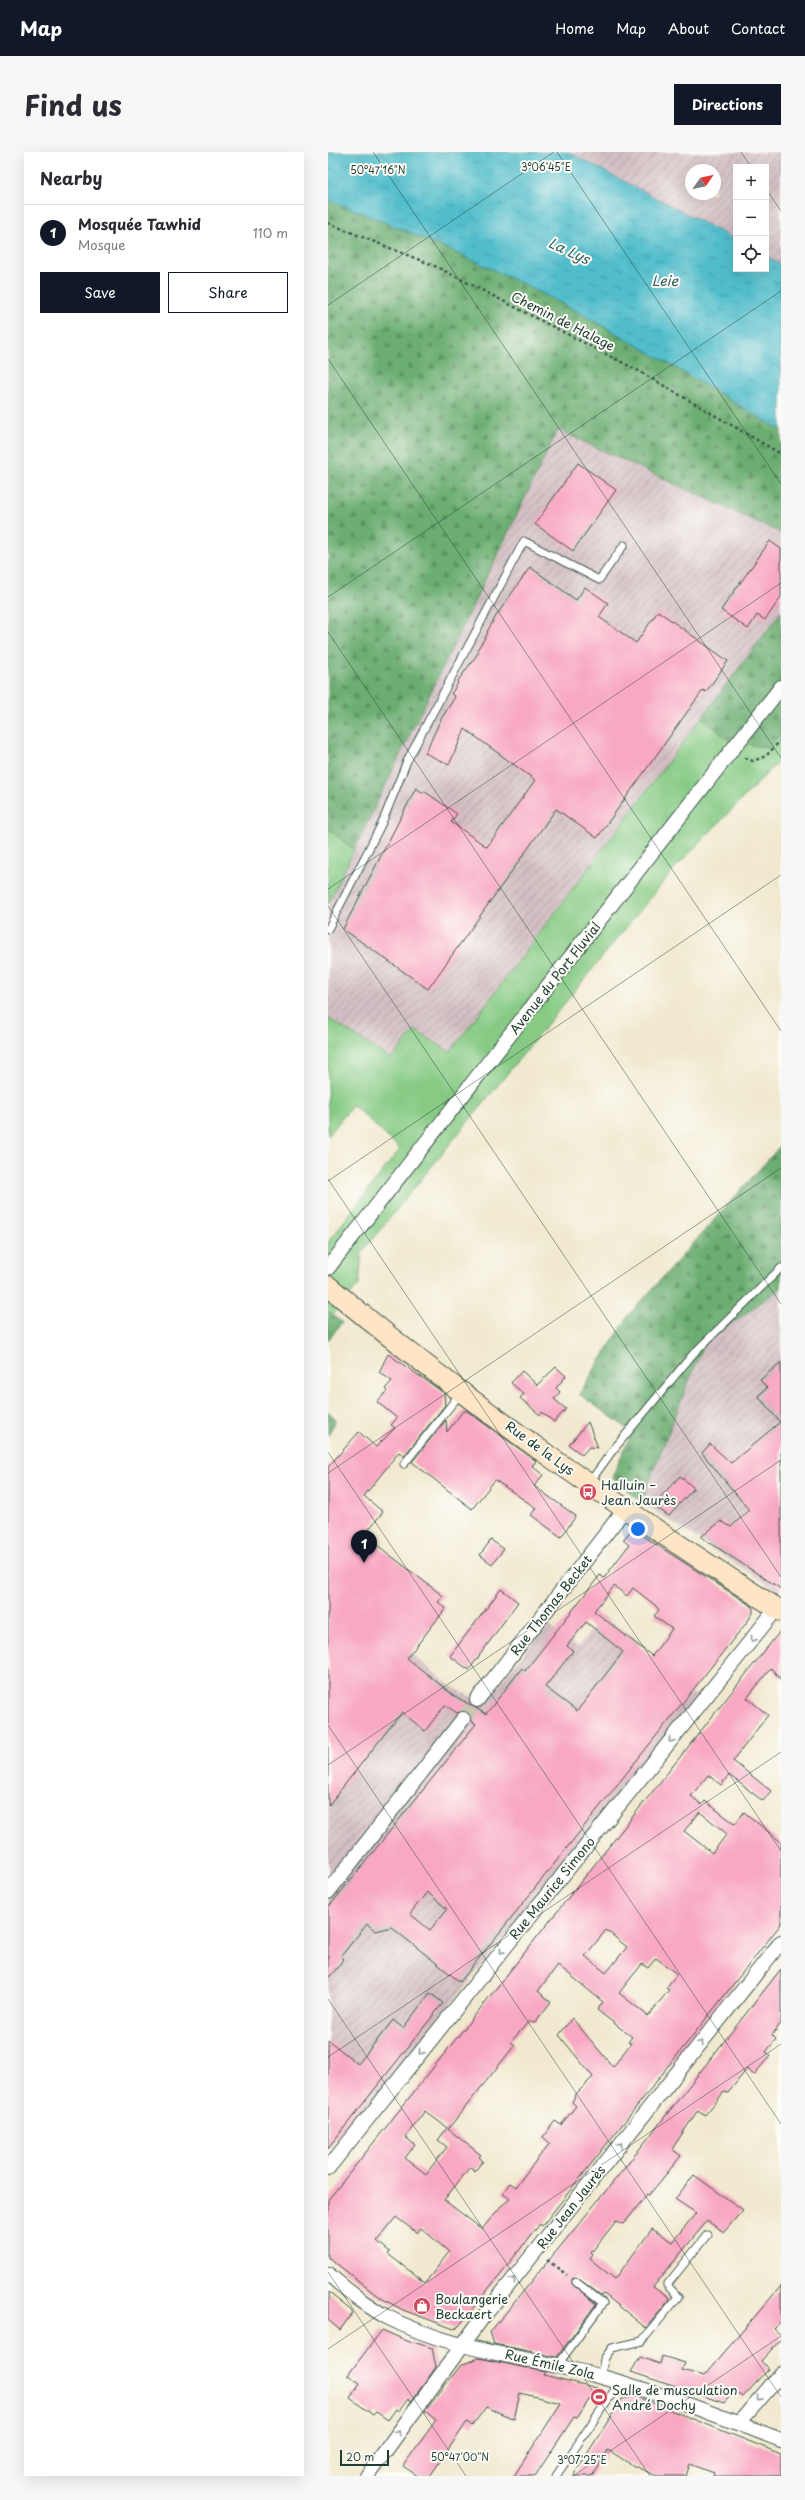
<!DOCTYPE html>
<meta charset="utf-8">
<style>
:root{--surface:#fff;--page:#f7f7f7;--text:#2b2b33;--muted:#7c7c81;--line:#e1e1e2;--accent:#111827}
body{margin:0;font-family:"Playpen Sans",sans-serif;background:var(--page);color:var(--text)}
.controls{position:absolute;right:12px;top:12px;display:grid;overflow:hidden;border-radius:0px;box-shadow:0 4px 16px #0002}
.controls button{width:36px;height:36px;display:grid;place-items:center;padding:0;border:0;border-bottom:1px solid var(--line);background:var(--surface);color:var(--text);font:20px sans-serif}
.compass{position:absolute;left:357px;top:12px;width:36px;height:36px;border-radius:50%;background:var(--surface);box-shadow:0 4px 16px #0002;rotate:56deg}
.scale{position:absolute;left:12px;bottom:10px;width:49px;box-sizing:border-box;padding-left:4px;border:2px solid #1f3d34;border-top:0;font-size:11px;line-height:14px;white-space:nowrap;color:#1f3d34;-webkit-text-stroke:3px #fdfcf7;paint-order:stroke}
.you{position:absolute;left:310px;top:1377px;width:14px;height:14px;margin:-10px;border:3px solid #fff;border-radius:50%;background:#1a73e8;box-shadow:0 0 0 6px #1a73e833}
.badge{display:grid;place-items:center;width:26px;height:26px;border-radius:50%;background:var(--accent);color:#fff;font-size:13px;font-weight:700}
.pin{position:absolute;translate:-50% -33px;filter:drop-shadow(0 1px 2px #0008)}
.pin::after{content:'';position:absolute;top:21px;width:14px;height:12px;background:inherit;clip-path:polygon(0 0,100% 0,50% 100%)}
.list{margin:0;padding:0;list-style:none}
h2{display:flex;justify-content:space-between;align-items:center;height:52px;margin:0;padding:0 16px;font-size:17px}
h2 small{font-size:13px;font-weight:400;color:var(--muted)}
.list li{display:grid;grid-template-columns:26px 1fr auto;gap:12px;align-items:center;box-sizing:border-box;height:56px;padding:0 16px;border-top:1px solid var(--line)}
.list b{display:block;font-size:15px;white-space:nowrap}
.list p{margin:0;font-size:13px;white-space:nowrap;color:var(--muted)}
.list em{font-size:13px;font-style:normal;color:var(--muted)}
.actions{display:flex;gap:8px;padding:12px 16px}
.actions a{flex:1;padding:9px 0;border:1px solid var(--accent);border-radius:0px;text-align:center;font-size:14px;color:var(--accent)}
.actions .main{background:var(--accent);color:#fff}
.icon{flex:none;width:22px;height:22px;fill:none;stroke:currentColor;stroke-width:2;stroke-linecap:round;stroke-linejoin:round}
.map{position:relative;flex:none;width:453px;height:2324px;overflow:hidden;border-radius:0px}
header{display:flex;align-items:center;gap:24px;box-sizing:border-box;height:56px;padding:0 20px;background:var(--accent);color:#fff}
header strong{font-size:19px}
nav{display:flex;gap:22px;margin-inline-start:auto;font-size:14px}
.intro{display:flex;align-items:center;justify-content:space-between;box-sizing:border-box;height:96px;padding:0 24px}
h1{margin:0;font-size:28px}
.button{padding:10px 18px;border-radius:0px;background:var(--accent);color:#fff;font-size:14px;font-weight:700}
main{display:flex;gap:24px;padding:0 24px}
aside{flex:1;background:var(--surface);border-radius:0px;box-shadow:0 4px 16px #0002}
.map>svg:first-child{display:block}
.industrial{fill:url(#industrial-furrows);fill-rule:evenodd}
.grass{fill:#86ca84;stroke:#52845c}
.forest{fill:url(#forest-firs);stroke:#467653}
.water{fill:url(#water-ripples);stroke:#387d80}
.building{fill:#f8a8c2;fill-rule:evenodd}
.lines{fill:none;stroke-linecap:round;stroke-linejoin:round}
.street-tunnel{stroke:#c7c7b0;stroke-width:14;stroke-dasharray:14 7;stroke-linecap:butt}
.lane-casing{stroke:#3e574b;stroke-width:9}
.street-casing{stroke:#3e574b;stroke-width:16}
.secondary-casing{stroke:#3e574b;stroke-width:22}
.path{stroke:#3e574b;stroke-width:2.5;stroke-dasharray:3 3;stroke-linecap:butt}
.lane{stroke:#fff;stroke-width:7}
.street{stroke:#fff;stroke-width:14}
.secondary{stroke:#fde5c5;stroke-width:20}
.oneway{stroke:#8f9e9a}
.ticks{fill:none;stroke:#1f3d34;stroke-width:1;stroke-opacity:0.45}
.labels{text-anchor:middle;stroke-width:4;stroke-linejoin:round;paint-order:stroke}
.street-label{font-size:13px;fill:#1f3d34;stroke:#fdfcf7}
.poi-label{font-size:13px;fill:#1f3d34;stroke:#fdfcf7;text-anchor:start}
.water-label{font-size:14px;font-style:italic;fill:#2e6361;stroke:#fdfcf7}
.ticks-label{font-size:10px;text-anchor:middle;fill:#1f3d34;stroke:#fdfcf7;stroke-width:4;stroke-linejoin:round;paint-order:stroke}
</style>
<header>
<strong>Map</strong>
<nav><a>Home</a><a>Map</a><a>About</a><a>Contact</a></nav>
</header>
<div class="intro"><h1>Find us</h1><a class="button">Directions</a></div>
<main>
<aside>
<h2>Nearby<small></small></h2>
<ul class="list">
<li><span class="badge">1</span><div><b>Mosquée Tawhid</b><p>Mosque</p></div><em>110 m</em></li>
</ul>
<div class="actions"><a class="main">Save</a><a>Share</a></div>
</aside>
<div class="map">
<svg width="453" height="2324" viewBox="0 0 453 2324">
<defs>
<pattern id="industrial-furrows" width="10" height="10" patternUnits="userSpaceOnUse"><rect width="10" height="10" fill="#d2bec2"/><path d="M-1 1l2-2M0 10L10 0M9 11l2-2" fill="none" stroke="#aa9c9e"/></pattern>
<pattern id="forest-firs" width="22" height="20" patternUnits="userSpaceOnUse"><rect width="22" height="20" fill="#6cae72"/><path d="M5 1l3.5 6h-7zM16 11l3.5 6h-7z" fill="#588f5e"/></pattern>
<pattern id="water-ripples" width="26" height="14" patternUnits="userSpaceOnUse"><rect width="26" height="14" fill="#51bdcb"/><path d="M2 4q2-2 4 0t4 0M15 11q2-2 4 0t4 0" fill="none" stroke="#439ba6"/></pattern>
</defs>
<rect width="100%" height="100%" fill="#fdfcf7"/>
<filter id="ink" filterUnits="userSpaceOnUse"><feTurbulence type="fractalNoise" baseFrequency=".025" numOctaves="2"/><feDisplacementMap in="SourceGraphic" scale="8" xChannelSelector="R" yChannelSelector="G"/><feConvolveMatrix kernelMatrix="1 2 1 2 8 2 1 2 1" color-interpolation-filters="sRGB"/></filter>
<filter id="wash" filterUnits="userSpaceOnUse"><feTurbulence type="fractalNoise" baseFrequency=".012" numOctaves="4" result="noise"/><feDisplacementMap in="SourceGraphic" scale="16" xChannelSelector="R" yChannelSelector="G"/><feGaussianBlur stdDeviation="0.9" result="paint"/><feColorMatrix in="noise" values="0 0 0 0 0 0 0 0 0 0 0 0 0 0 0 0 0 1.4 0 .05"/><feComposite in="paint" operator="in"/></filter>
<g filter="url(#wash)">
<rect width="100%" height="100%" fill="#f1e9cf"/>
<g class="industrial">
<path d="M 240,0 L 453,0 L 453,113 L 438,104 L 438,15 L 408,15 L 408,88 ZM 363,18 L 387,18 L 387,42 L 363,42 Z"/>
<polygon points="230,278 453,381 453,460 122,900 87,878 63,907 0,866 0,752"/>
<polygon points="453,1136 453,1441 313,1350 376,1191"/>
<polygon points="0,1434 124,1535 156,1551 219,1472 250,1495 275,1464 311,1490 313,1501 370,1546 26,1972 0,1951"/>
</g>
<g class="grass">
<polygon points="374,565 401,588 440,596 453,581 453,607 346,717 34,1100 31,1133 5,1163 0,1159 0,1090 72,997 25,953 0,984 0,866 63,907 87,878 122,900"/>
<polygon points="0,676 26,698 0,752"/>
</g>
<g class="forest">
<path d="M 0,48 C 67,73 133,102 197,133 C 285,176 369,229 453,278 L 453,381 L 230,278 L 26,698 L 0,676 Z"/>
<polygon points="453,460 453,581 440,596 400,588 374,565"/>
<polygon points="453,993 453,1136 376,1191 313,1350 284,1325 304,1280 251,1242 301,1163"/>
<polygon points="0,1160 14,1170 0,1189"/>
<polygon points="0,1259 8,1267 0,1284"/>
</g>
<path class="water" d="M 0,0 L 240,0 L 408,88 L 408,117 L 438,117 L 438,104 L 453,113 L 453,278 C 369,229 285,176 197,133 C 133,102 67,73 0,48 Z"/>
<g id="blocks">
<g class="building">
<polygon points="250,311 288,338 245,399 207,372"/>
<polygon points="442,389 453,397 453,445 437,468 429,463 420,477 393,458"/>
<polygon points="202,415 248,448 257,435 280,451 271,465 308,491 330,459 400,509 378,540 375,538 269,686 228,657 100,837 15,777 88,636 95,641 96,639 129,662 123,670 159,695 207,628 137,577 121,613 97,601 113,567 127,545 123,542 130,531 129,530 151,500 149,498 160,481 159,480 168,464"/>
<path d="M 60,1202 L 116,1241 L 117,1253 L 76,1304 L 71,1300 L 36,1344 L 55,1360 L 36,1383 L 115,1444 L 110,1450 L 118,1456 L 79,1506 L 125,1543 L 158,1562 L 194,1516 L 197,1519 L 272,1423 L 276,1426 L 301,1393 L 295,1388 L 304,1377 L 425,1455 L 425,1461 L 419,1470 L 132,1830 L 63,1775 L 48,1779 L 39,1772 L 13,1804 L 16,1807 L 0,1827 L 0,1756 L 148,1572 L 143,1569 L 140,1560 L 136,1559 L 129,1561 L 117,1553 L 97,1579 L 74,1560 L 0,1654 L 0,1315 L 31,1280 L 48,1295 L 67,1276 L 63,1273 L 69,1266 L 49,1250 L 59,1239 L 57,1237 L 64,1229 L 51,1220 ZM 286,1434 L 299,1444 L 305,1436 L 327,1453 L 331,1458 L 326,1464 L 344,1477 L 324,1504 L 266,1459 ZM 258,1470 L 295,1500 L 249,1559 L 217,1535 L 245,1499 L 239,1494 ZM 99,1740 L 119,1757 L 102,1778 L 82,1762 Z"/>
<polygon points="453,1210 453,1437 373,1385 393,1369 403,1375 421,1358 374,1301 382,1292 403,1311 452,1270 430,1244 439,1236 432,1228"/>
<polygon points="228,1215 238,1224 228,1236 232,1240 226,1247 238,1257 226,1270 214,1260 212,1263 192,1246 196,1242 183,1231 194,1219 209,1233"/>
<polygon points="135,1259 139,1259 208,1309 204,1314 215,1323 206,1334 248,1364 233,1385 203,1363 208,1356 167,1328 144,1357 84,1310 118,1268 119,1280"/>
<polygon points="260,1270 270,1296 261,1295 254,1303 241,1293"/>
<polygon points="352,1324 366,1336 341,1364 325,1353"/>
<polygon points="163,1388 176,1397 164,1412 152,1403"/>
<polygon points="173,1437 190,1450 141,1518 122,1504"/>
<path d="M 453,1478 L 453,1528 L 443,1516 L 419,1546 L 440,1563 L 405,1609 L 443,1639 L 435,1649 L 401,1623 L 393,1633 L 380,1623 L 363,1644 L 374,1653 L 377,1649 L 407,1672 L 416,1660 L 453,1690 L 453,1772 L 214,2074 L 212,2072 L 131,2174 L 126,2177 L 75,2158 L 51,2145 L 0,2105 L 0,2048 ZM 372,1660 L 399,1682 L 384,1701 L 356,1679 ZM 278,1778 L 299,1795 L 278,1821 L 257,1804 ZM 328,1806 L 349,1822 L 338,1836 L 341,1838 L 320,1864 L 291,1841 L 314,1812 L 320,1816 ZM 230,1813 L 275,1850 L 269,1858 L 304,1885 L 300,1890 L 303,1891 L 285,1915 L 244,1866 L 231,1883 L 265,1925 L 248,1942 L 244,1950 L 248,1954 L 233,1973 L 227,1969 L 215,1985 L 222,1991 L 195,2025 L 188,2035 L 182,2031 L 174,2041 L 182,2047 L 173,2054 L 154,2077 L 116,2048 L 142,2015 L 147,2019 L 155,2009 L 151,2005 L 153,2003 L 120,1977 L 187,1893 L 183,1890 L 201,1869 L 207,1870 L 223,1850 L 210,1839 ZM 97,1959 L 119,1976 L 110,1988 L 119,1995 L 98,2022 L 77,2006 L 87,1993 L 77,1985 ZM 68,2065 L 89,2081 L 93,2076 L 121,2100 L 97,2131 L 60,2102 L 62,2100 L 49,2089 Z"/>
<polygon points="453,1817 453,1871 444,1883 448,1887 438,1900 442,1903 426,1923 419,1917 400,1941 396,1940 377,1963 370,1958 344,1997 353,2004 321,2043 319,2042 296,2072 288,2069 263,2101 265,2103 262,2107 287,2127 324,2077 344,2090 368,2061 347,2047 366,2023 415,2058 396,2080 379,2069 325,2135 342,2147 318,2176 276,2142 274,2144 248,2125 244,2127 244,2132 268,2152 229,2205 166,2192 162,2180 295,2018"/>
<polygon points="102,1841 115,1851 0,1996 0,1888 30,1912 65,1868 75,1876"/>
<polygon points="453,2134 453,2169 446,2177 453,2183 453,2187 433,2209 441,2217 415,2245 407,2238 396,2251 303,2220 312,2205 332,2212 334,2204 357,2211 354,2218 376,2224"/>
<polygon points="0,2140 25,2160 12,2178 0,2168"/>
<polygon points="54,2178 84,2191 85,2190 104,2196 108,2215 83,2250 80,2247 71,2259 68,2257 60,2268 48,2260 45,2263 22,2246 32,2231 20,2223"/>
<polygon points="151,2206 218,2220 216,2223 269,2236 249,2266 246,2265 207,2324 186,2324 233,2251 192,2241 186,2267 158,2255 144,2274 139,2270 102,2324 90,2324 75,2314 108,2268 97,2259 133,2213"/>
<polygon points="307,2244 453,2302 453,2324 385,2324 386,2321 362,2312 358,2324 329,2324 304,2313 280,2298 264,2324 245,2324 294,2247"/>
</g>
</g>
</g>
<g filter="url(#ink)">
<use href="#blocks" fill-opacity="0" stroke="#3e574b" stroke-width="1"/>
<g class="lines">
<polyline class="street-tunnel" points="135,1567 149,1548"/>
<defs>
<g id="lane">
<polyline points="0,777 54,671 79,609 196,389 271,428 296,393"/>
<polyline points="76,1312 132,1242"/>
<polyline points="261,1331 285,1298 365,1202 453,1116"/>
<polyline points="229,2214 275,2151 248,2130"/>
<polyline points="273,2224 276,2207 284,2196 314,2189 350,2145 339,2133 379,2083"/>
<polyline points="228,2324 292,2230"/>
</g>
<g id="street">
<polyline points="0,1116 453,535"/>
<polyline points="149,1548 297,1357"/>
<polyline points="0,1740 135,1567"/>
<polyline points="0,2016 449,1456"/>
<path d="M 0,2122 C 19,2138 37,2153 59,2165 C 124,2199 203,2205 274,2225 C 335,2242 394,2265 453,2288"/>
<polyline points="411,2271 453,2222"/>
<polyline points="39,2324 152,2169 453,1790"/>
</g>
<path id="secondary" d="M 0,1134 C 142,1254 296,1359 453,1459"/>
</defs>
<use href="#lane" class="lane-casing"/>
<use href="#street" class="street-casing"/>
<use href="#secondary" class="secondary-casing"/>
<g class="path">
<polyline points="0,71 109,115 309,218 453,302"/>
<polyline points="417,606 425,609 438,604 453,588"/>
<polyline points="219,2108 239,2123"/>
</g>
<use href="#lane" class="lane"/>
<use href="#street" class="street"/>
<use href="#secondary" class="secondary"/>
</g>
<defs><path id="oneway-chevron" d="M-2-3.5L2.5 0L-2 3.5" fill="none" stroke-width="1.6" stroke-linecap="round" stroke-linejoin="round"/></defs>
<g class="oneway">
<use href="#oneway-chevron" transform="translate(425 1487) rotate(129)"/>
<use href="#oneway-chevron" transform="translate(343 1588) rotate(129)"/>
<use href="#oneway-chevron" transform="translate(174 1799) rotate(129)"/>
<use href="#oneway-chevron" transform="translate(373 1891) rotate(-52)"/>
<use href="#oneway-chevron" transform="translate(93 1900) rotate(129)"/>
<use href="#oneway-chevron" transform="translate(292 1993) rotate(-52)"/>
<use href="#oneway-chevron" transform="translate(185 2128) rotate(-52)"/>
<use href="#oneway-chevron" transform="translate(431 2246) rotate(132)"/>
<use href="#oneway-chevron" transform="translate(70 2281) rotate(-54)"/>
</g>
</g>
<path class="ticks" d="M 45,0 L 453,606M 229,0 L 453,332M 413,0 L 423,15M 438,37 L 453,59M 0,153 L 226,0M 0,207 L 453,879M 0,445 L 453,139M 0,480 L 453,1152M 0,737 L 453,431M 0,754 L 453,1425M 0,1027 L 453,1699M 0,1029 L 453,723M 0,1300 L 453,1972M 0,1321 L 453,1016M 0,1573 L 453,2245M 0,1613 L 453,1308M 0,1847 L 322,2324M 0,1905 L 453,1600M 0,2120 L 138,2324M 0,2197 L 453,1892M 245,2324 L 453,2184"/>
<defs>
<symbol id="bus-disc" viewBox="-11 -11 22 22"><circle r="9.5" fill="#d1495b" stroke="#fdfcf7"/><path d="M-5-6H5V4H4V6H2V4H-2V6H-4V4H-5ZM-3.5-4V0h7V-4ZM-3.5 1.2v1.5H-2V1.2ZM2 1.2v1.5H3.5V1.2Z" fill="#fff"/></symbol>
<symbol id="shop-disc" viewBox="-11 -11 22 22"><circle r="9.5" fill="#d1495b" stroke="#fdfcf7"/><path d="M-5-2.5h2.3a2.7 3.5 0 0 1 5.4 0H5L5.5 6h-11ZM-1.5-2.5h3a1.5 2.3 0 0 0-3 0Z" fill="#fff"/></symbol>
<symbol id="stadium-disc" viewBox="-11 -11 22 22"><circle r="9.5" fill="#d1495b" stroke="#fdfcf7"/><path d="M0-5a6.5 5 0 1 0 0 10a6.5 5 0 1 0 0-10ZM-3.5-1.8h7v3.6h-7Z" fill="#fff"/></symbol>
</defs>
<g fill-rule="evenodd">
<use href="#bus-disc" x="250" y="1330" width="20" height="20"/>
<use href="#shop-disc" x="84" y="2144" width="20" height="20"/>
<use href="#stadium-disc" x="261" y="2235" width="20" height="20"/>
</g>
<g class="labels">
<g class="street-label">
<text transform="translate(235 169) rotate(27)" y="5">Chemin de Halage</text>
<text transform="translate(227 826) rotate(-52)" y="5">Avenue du Port Fluvial</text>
<text transform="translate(212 1296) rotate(36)" y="5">Rue de la Lys</text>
<text transform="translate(223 1453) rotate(-52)" y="5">Rue Thomas Becket</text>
<text transform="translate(224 1736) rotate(-51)" y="5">Rue Maurice Simono</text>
<text transform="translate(243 2055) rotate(-52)" y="5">Rue Jean Jaurès</text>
<text transform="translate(222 2212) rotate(13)" y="5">Rue Émile Zola</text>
</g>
<g class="poi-label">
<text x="273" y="1338">Halluin –<tspan x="273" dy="15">Jean Jaurès</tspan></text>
<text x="107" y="2152">Boulangerie<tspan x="107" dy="15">Beckaert</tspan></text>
<text x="284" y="2243">Salle de musculation<tspan x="284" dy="15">André Dochy</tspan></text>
</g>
<g class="water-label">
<text transform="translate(241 99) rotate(25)" y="5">La Lys</text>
<text x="337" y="134">Leie</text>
</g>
</g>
<g class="ticks-label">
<text x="218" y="19">3°06'45"E</text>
<text x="50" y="22">50°47'16"N</text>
<text x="132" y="2309">50°47'00"N</text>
<text x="254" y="2312">3°07'25"E</text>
</g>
</svg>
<div class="controls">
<button>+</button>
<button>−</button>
<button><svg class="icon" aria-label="locate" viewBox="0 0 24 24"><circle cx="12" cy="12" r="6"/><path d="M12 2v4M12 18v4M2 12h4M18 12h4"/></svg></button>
</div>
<svg class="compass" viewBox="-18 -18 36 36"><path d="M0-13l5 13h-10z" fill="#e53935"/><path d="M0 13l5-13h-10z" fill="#7c7c81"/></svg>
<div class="scale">20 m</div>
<div class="you"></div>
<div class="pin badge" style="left:36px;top:1411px">1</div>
</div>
</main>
